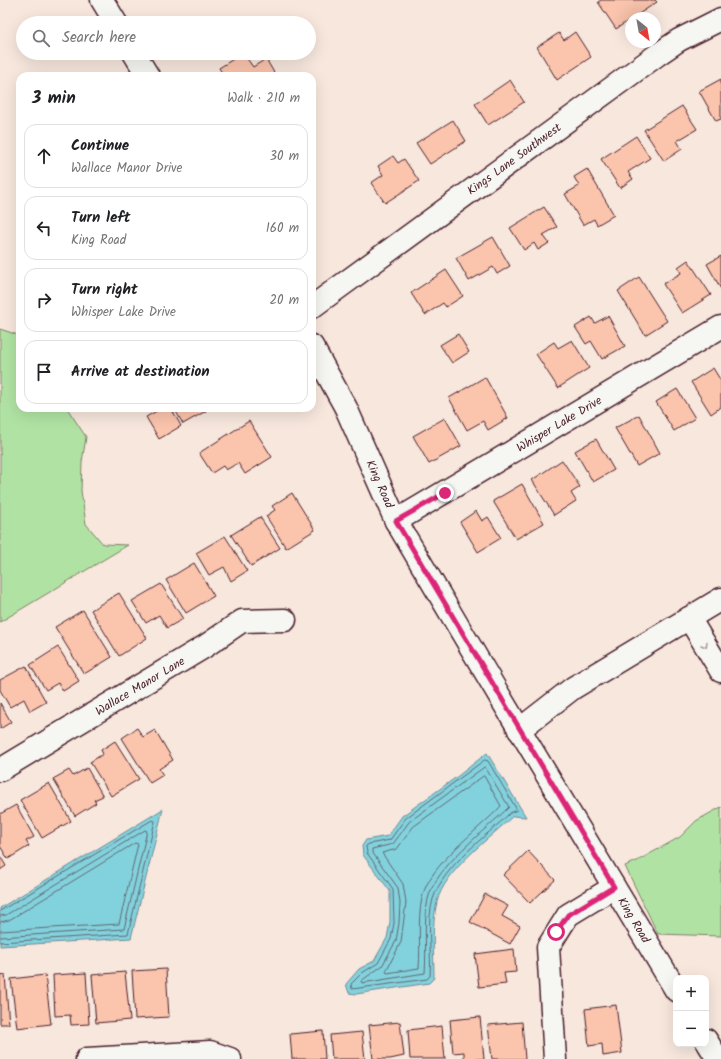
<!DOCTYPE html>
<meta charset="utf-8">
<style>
:root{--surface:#fff;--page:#f6f6f6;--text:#202124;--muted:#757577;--line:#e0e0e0}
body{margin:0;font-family:Kalam,sans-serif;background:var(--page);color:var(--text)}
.controls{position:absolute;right:12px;bottom:12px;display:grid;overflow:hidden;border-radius:8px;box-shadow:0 4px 16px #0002}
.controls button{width:36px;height:36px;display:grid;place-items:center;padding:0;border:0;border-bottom:1px solid var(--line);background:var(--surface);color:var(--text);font:20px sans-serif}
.compass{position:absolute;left:625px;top:12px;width:36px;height:36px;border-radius:50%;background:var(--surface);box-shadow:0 4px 16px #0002;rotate:149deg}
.stop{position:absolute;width:12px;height:12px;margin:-9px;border:3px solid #db2777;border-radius:50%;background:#fff}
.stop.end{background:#db2777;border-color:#fff;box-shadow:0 1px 4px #0008}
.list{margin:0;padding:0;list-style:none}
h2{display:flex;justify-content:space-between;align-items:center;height:52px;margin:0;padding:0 16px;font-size:17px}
h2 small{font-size:13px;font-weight:400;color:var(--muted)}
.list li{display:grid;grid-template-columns:26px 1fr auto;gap:12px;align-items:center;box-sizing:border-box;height:64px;margin:0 8px 8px;padding:0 8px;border:1px solid var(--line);border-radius:12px}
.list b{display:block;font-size:15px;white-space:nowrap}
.list p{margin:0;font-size:13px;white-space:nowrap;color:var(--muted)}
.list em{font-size:13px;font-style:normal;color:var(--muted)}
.icon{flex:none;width:22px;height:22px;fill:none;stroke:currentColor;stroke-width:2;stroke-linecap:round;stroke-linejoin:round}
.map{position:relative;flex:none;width:721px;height:1059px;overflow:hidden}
.search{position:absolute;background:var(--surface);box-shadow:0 4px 16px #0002;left:16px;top:16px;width:300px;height:44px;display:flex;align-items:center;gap:10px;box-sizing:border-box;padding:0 14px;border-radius:22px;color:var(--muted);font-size:15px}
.panel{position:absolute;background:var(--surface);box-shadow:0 4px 16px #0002;left:16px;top:72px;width:300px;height:340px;border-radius:12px}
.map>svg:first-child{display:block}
.green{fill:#b0e3a3;stroke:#7d8167}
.water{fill:#82d2dd;stroke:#6c8a96}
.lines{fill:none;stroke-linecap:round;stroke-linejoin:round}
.shore{stroke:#606772;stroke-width:1}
.building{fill:#fac4ad;stroke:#4a1f2b}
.minor-casing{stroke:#4a1f2b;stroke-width:25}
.minor{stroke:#f6f6f2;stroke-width:22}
.oneway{stroke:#a99598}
.route{stroke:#db2777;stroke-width:5}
.labels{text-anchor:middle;stroke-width:3.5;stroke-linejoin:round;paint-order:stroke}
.street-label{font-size:12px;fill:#4a1f2b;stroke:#f6f6f2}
</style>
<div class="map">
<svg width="721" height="1059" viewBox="0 0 721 1059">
<rect width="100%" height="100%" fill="#f7e7dd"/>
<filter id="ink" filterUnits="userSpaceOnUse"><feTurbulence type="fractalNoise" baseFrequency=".025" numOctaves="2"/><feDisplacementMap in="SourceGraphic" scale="8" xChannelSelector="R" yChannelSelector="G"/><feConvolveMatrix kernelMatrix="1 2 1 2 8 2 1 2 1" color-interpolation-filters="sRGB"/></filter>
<g filter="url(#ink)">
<g class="green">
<polygon points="0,329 18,335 20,338 20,408 67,408 86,437 82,462 81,491 86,524 103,544 128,545 0,622"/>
<polygon points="721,807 721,936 658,934 625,866 637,861 680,837 696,821"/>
</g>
<g class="water">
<path d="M 487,753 L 526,817 L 513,816 C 491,837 444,871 437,902 C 431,926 434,954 434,978 L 429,983 L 356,994 L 349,993 L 346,984 L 359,969 L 374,961 L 387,938 L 390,922 L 390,891 L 363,855 L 362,846 L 366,840 L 388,836 L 402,816 L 458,776 Z"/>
<polygon points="163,809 131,938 0,946 0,908"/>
</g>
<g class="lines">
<g class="shore">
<path d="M 485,760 L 488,761 L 517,810 L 510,813 C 486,837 444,865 433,899 C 426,923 432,952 430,976 L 427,979 L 352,989 L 351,984 L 362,973 L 378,963 L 391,939 L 394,923 L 393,889 L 367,853 L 366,846 L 369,844 L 390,840 L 405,819 Z"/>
<path d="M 485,767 L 509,807 C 486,830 435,867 428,899 C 423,924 427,949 425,973 L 362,983 L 361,981 L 382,966 L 396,941 L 399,923 L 400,903 L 398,888 L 372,852 L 372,849 L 393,844 L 409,822 Z"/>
<path d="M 484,776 L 501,806 C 478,831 429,864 422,898 C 417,921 421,945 419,968 L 387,973 L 386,971 L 401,942 L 406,902 L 403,884 L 382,853 L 397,849 L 413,827 Z"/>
<polyline points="0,911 152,820 155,821 128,934 0,942"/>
<polyline points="0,916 6,915 145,830 147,831 124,929 0,937"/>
<polyline points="0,922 9,920 135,843 138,844 119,924 0,931"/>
</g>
</g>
<g class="building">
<polygon points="601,0 655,0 657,2 616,29 598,2"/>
<polygon points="575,32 591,57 557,80 537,47 559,33 564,40"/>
<polygon points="243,53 253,67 266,59 276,76 224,76 219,68"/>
<polygon points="721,79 721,119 716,121 699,91"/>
<polygon points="510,80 524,102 488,125 475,104"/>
<polygon points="682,106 697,129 677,141 682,149 664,161 644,130"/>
<polygon points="453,120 466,141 430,164 416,143"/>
<polygon points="636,136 650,158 628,172 633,179 620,188 601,159"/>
<polygon points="393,156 398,163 404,159 419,181 385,203 371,183 383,175 378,166"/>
<polygon points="587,169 614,215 597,225 594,219 583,225 565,194 579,186 574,177"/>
<polygon points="544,207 557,227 543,235 549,243 538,250 534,243 524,250 510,228"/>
<polygon points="493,237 510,266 497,274 493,267 469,281 456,258"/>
<polygon points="721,256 721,289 707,264"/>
<polygon points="688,260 711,295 682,313 663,284 681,273 678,267"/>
<polygon points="446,270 463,296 446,307 443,303 425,315 411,293"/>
<polygon points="639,277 667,321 645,335 618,291"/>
<polygon points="608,316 625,346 602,359 591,341 586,344 575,327 591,317 595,323"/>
<polygon points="458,334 469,352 452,363 440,345"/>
<polygon points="572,340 589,368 558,388 536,354 554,342 558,348"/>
<polygon points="713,368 721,381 721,407 711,414 691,382"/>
<polygon points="485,377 508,418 488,430 483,421 467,430 449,398"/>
<polygon points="677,389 695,418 674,431 656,402"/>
<polygon points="162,408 171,408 181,426 159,439 146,417"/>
<polygon points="174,408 204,408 206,411 183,424"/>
<polygon points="639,415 660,453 637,466 615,428"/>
<polygon points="445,418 461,446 429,464 413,436"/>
<polygon points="249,421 272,457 245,474 238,463 226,470 223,466 212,473 199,453"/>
<polygon points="596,439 614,470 593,482 575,451"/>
<polygon points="562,460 580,487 571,493 576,501 554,515 532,480"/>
<polygon points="522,484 544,523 516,539 493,501"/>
<polygon points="292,493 315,530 286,548 266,516 275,510 272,506"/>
<polygon points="476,511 482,521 488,517 501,538 478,552 460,522"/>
<polygon points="260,517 280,548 251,566 231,535"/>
<polygon points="225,536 247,571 231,581 224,567 209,575 196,553"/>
<polygon points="194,563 214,596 186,613 166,580"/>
<polygon points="161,584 183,619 167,628 159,615 146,623 132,601"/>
<polygon points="119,593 147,638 119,656 91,610"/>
<polygon points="83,610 112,657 84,674 55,627"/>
<polygon points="58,647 79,681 63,691 58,683 46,690 30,665"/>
<polygon points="26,666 46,702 30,711 24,699 10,707 0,690 0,680"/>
<polygon points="0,703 11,722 0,729"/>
<polygon points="137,728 143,737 155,730 173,760 159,769 163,775 150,783 122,738"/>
<polygon points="115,741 139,779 111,796 90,762 103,754 101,750"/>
<polygon points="87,768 103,796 94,800 96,803 75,816 53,779 69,770 73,776"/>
<polygon points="49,783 71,821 42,838 20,800"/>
<polygon points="16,805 34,837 26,841 29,846 8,859 0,846 0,814"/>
<polygon points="528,851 555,880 530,903 503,875"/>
<polygon points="0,856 6,866 0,870"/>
<polygon points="485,894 508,906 502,916 520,926 510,944 470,922"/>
<polygon points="514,949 516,972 504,973 506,984 479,987 475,954"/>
<polygon points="166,969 169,1017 135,1019 132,971"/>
<polygon points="125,972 130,1020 96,1023 92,975"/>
<polygon points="86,973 89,1024 71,1025 70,1015 55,1016 53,975"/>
<polygon points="5,975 9,1024 0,1024 0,976"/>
<polygon points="45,975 51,1024 17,1028 11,979"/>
<polygon points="616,1005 622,1053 603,1056 602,1044 589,1046 585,1009"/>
<polygon points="480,1017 484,1059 464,1059 464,1052 453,1053 450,1020"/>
<polygon points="400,1022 404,1056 390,1059 373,1059 369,1025"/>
<polygon points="522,1022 525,1059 492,1059 488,1025"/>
<polygon points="442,1026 445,1059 410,1059 408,1030"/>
<polygon points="323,1031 325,1059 292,1059 290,1034"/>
<polygon points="362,1032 365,1059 332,1059 330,1035"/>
</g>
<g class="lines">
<defs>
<g id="minor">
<polyline points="102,0 116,23"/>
<polyline points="134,53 148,76"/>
<polyline points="312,307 657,55 679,40 721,19"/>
<polyline points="312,346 346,408 396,521 506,707 676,990"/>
<polyline points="396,521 721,327"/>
<polyline points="689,618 721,671"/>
<polyline points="519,730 573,688 721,599"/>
<polyline points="0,770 204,647 242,621 285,620"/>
<polyline points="706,1040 718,1059"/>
<polyline points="87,1059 210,1052 230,1059"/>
<polyline points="555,1059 548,947 568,915 614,887"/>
</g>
</defs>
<use href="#minor" class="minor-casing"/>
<use href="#minor" class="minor"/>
</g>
<defs><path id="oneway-chevron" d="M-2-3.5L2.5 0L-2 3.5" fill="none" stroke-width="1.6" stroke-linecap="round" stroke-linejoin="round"/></defs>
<use class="oneway" href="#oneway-chevron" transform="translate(705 645) rotate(59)"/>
</g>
<g class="lines" filter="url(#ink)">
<polyline class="route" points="445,493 396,521 614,887 568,915 556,932"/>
</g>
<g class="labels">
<g class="street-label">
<text transform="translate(514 159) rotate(-36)" y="4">Kings Lane Southwest</text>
<text transform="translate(559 424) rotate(-31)" y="4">Whisper Lake Drive</text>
<text transform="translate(380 484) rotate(66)" y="4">King Road</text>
<text transform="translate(140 686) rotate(-31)" y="4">Wallace Manor Lane</text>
<text transform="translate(634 920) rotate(59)" y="4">King Road</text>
</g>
</g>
</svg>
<div class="controls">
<button>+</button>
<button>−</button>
</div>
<svg class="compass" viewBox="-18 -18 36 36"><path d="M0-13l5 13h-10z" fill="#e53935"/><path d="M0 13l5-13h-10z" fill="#757577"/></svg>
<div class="stop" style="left:556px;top:932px"></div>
<div class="stop end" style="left:445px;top:493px"></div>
<div class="search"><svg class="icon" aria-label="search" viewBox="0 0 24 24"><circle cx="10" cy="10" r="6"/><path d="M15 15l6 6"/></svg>Search here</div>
<section class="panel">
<h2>3 min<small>Walk · 210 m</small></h2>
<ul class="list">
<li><svg class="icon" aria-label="ahead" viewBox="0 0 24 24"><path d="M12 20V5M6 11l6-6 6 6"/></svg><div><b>Continue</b><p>Wallace Manor Drive</p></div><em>30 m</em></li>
<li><svg class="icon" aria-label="left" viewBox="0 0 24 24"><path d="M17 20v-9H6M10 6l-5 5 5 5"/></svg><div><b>Turn left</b><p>King Road</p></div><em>160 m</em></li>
<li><svg class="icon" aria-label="right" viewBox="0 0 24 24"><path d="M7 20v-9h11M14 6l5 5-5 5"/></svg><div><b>Turn right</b><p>Whisper Lake Drive</p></div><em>20 m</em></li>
<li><svg class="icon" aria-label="arrive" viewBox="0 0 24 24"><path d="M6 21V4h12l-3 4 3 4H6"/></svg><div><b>Arrive at destination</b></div></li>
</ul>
</section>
</div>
